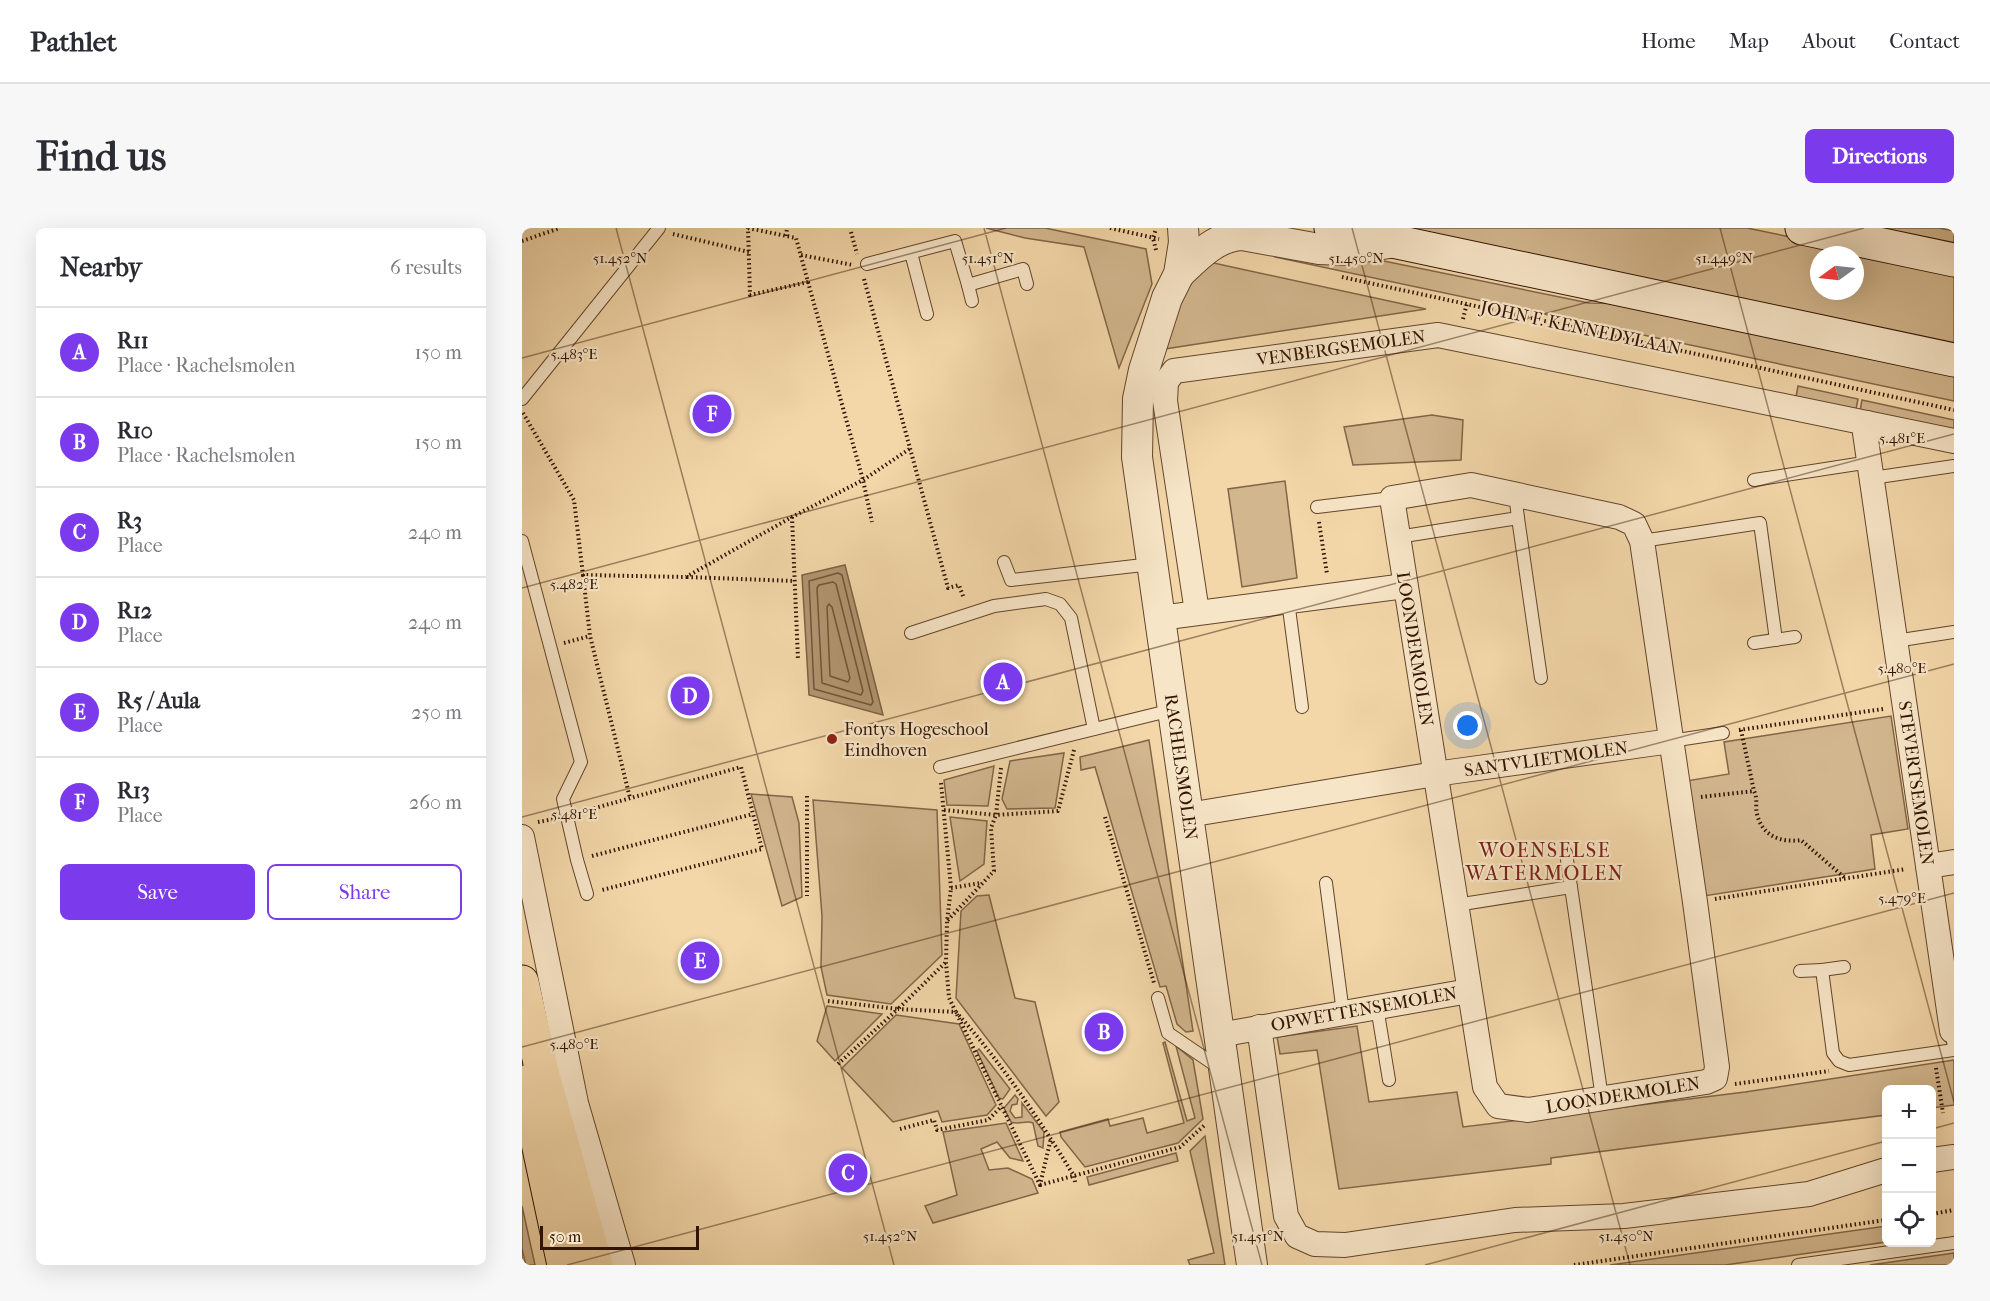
<!DOCTYPE html>
<meta charset="utf-8">
<style>
:root{--surface:#fff;--page:#f7f7f7;--text:#2b2b33;--muted:#7c7c81;--line:#e1e1e2;--accent:#7c3aed}
body{margin:0;font-family:"IM FELL French Canon",serif;background:var(--page);color:var(--text)}
.controls{position:absolute;right:18px;bottom:18px;display:grid;overflow:hidden;border-radius:9px;box-shadow:0 6px 24px #0002}
.controls button{width:54px;height:54px;display:grid;place-items:center;padding:0;border:0;border-bottom:2px solid var(--line);background:var(--surface);color:var(--text);font:30px sans-serif}
.compass{position:absolute;left:1288px;top:18px;width:54px;height:54px;border-radius:50%;background:var(--surface);box-shadow:0 6px 24px #0002;rotate:255deg}
.scale{position:absolute;left:18px;bottom:15px;width:159px;box-sizing:border-box;padding-left:6px;border:3px solid #321402;border-top:0;font-size:16px;line-height:21px;white-space:nowrap;color:#321402;-webkit-text-stroke:4px #f7e5c7;paint-order:stroke}
.you{position:absolute;left:946px;top:498px;width:21px;height:21px;margin:-15px;border:4px solid #fff;border-radius:50%;background:#1a73e8;box-shadow:0 0 0 9px #1a73e833}
.badge{display:grid;place-items:center;width:39px;height:39px;border-radius:50%;background:var(--accent);color:#fff;font-size:20px;font-weight:700}
.pin{position:absolute;translate:-50% -50%;border:3px solid #fff;box-shadow:0 2px 6px #0006}
.list{margin:0;padding:0;list-style:none}
h2{display:flex;justify-content:space-between;align-items:center;height:78px;margin:0;padding:0 24px;font-size:26px}
h2 small{font-size:20px;font-weight:400;color:var(--muted)}
.list li{display:grid;grid-template-columns:39px 1fr auto;gap:18px;align-items:center;box-sizing:border-box;height:90px;padding:0 24px;border-top:2px solid var(--line)}
.list b{display:block;font-size:22px;white-space:nowrap}
.list p{margin:0;font-size:20px;white-space:nowrap;color:var(--muted)}
.list em{font-size:20px;font-style:normal;color:var(--muted)}
.actions{display:flex;gap:12px;padding:18px 24px}
.actions a{flex:1;padding:14px 0;border:2px solid var(--accent);border-radius:9px;text-align:center;font-size:21px;color:var(--accent)}
.actions .main{background:var(--accent);color:#fff}
.icon{flex:none;width:33px;height:33px;fill:none;stroke:currentColor;stroke-width:2;stroke-linecap:round;stroke-linejoin:round}
.map{position:relative;flex:none;width:1432px;height:1037px;overflow:hidden;border-radius:9px}
header{display:flex;align-items:center;gap:36px;box-sizing:border-box;height:84px;padding:0 30px;background:var(--surface);border-bottom:2px solid var(--line)}
header strong{font-size:28px}
nav{display:flex;gap:33px;margin-inline-start:auto;font-size:21px}
.intro{display:flex;align-items:center;justify-content:space-between;box-sizing:border-box;height:144px;padding:0 36px}
h1{margin:0;font-size:42px}
.button{padding:15px 27px;border-radius:9px;background:var(--accent);color:#fff;font-size:21px;font-weight:700}
main{display:flex;gap:36px;padding:0 36px}
aside{flex:1;background:var(--surface);border-radius:9px;box-shadow:0 6px 24px #0002}
.map>svg:first-child{display:block}
.green{fill:#d2b68d;stroke:#826548;stroke-width:1.5;fill-rule:evenodd}
.water{fill:#b19570;stroke:#7e6144;stroke-width:1.5}
.lines{fill:none;stroke-linecap:round;stroke-linejoin:round}
.shore{stroke:#725439;stroke-width:1.5}
.service-casing{stroke:#62452c;stroke-width:14}
.minor-casing{stroke:#62452c;stroke-width:26}
.tertiary-casing{stroke:#62452c;stroke-width:32}
.secondary-casing{stroke:#321402;stroke-width:35}
.primary-casing{stroke:#321402;stroke-width:35}
.path{stroke:#321402;stroke-width:4;stroke-dasharray:1.5 3;stroke-linecap:butt}
.service{stroke:#f7e5c7;stroke-width:12}
.minor{stroke:#f7e5c7;stroke-width:24}
.tertiary{stroke:#f7e5c7;stroke-width:30}
.secondary{stroke:#f7e5c7;stroke-width:33}
.primary{stroke:#f3d7a9;stroke-width:33}
.ticks{fill:none;stroke:#321402;stroke-width:1.5;stroke-opacity:0.45}
.poi-dot{fill:#8f2418;stroke:#f7e5c7;stroke-width:2}
.labels{text-anchor:middle;stroke-width:4.5;stroke-linejoin:round;paint-order:stroke}
.street-label{font-size:18px;fill:#321402;stroke:#f7e5c7}
.poi-label{font-size:18px;fill:#321402;stroke:#f7e5c7;text-anchor:start}
.neighbourhood-label{font-size:20px;letter-spacing:1.5px;fill:#7a1f14;stroke:#f7e5c7}
.ticks-label{font-size:15px;text-anchor:middle;fill:#321402;stroke:#f7e5c7;stroke-width:4.5;stroke-linejoin:round;paint-order:stroke}
</style>
<header>
<strong>Pathlet</strong>
<nav><a>Home</a><a>Map</a><a>About</a><a>Contact</a></nav>
</header>
<div class="intro"><h1>Find us</h1><a class="button">Directions</a></div>
<main>
<aside>
<h2>Nearby<small>6 results</small></h2>
<ul class="list">
<li><span class="badge">A</span><div><b>R11</b><p>Place · Rachelsmolen</p></div><em>150 m</em></li>
<li><span class="badge">B</span><div><b>R10</b><p>Place · Rachelsmolen</p></div><em>150 m</em></li>
<li><span class="badge">C</span><div><b>R3</b><p>Place</p></div><em>240 m</em></li>
<li><span class="badge">D</span><div><b>R12</b><p>Place</p></div><em>240 m</em></li>
<li><span class="badge">E</span><div><b>R5 / Aula</b><p>Place</p></div><em>250 m</em></li>
<li><span class="badge">F</span><div><b>R13</b><p>Place</p></div><em>260 m</em></li>
</ul>
<div class="actions"><a class="main">Save</a><a>Share</a></div>
</aside>
<div class="map">
<svg width="1432" height="1037" viewBox="0 0 1432 1037">
<rect width="100%" height="100%" fill="#f3d7a9"/>
<filter id="stains"><feTurbulence type="fractalNoise" baseFrequency=".00333" numOctaves="4"/><feColorMatrix values="0 0 0 0 .2 0 0 0 0 .09 0 0 0 0 .02 0 0 0 .5 -.17"/></filter>
<radialGradient id="worn" r=".72"><stop offset=".6" stop-color="#630" stop-opacity="0"/><stop offset="1" stop-color="#630" stop-opacity=".3"/></radialGradient>
<g class="green">
<polygon points="464,0 523,0 624,21 630,56 597,140 562,19 503,10"/>
<path d="M 862,0 L 1225,0 L 1432,43 L 1432,121 ZM 1297,27 L 1333,27 L 1333,63 L 1297,63 Z"/>
<polygon points="1327,0 1417,0 1432,3 1432,21"/>
<polygon points="756,21 852,31 1067,75 1121,76 1432,143 1432,173 753,29"/>
<polygon points="687,34 904,81 636,122 651,76"/>
<polygon points="1276,158 1336,171 1333,186 1273,174"/>
<polygon points="1340,172 1432,192 1432,203 1338,183"/>
<polygon points="910,187 941,192 939,232 831,237 822,199"/>
<polygon points="763,253 775,350 720,359 706,261"/>
<polygon points="1369,488 1386,601 1349,607 1353,641 1182,668 1164,553 1207,546 1202,514"/>
<polygon points="627,512 671,803 664,804 655,796 644,758 638,759 573,539 559,542 558,529"/>
<polygon points="542,525 533,580 485,581 480,571 488,533"/>
<polygon points="472,538 466,578 425,577 422,552"/>
<polygon points="229,566 270,569 277,595 280,669 260,678"/>
<polygon points="291,572 415,582 420,727 369,776 305,767 299,739 300,688"/>
<polygon points="428,589 465,593 462,636 438,653"/>
<polygon points="467,667 493,770 513,774 537,874 524,888 434,770 439,683 455,668"/>
<polygon points="305,778 360,786 313,833 295,813"/>
<polygon points="374,787 437,796 474,877 465,887 420,894 416,883 371,894 320,840"/>
<polygon points="835,798 847,874 935,864 941,899 1223,864 1432,832 1432,877 1410,880 1410,862 1364,862 1364,887 1029,930 1029,936 817,961 795,822 758,826 755,809"/>
<polygon points="643,814 665,893 673,890 654,818 671,832 681,891 656,915 563,939 539,909 538,904 586,891 588,898 621,890 625,905 662,895 641,815"/>
<polygon points="457,821 488,861 481,871 477,870 455,823"/>
<path d="M 493,867 L 496,871 L 495,876 L 490,877 L 488,883 L 493,890 L 500,889 L 500,875 L 522,904 L 521,920 L 516,918 L 511,895 C 505,892 497,897 489,894 L 482,880 Z"/>
<polygon points="484,895 501,933 488,930 475,914 459,921 467,942 486,940 510,951 516,965 411,995 403,978 435,967 421,904"/>
<polygon points="683,908 703,1037 668,1037 666,1032 692,1025 668,923"/>
<polygon points="654,925 656,933 567,957 565,949"/>
<polygon points="0,978 13,1037 0,1037"/>
<polygon points="1364,998 1364,1014 1203,1037 1088,1037"/>
<polygon points="1432,1025 1432,1037 1348,1037"/>
</g>
<polygon class="water" points="323,337 361,487 287,467 280,347"/>
<g class="lines">
<g class="shore">
<polygon points="316,345 320,347 351,474 349,477 292,461 287,353"/>
<polygon points="311,354 314,356 341,463 339,467 300,455 295,360 297,357"/>
<polygon points="307,376 310,379 328,450 326,454 308,448 305,379"/>
</g>
<defs>
<g id="service">
<polyline points="389,25 405,86"/>
<polyline points="345,36 433,13 446,57 501,41 505,56"/>
<polyline points="446,57 450,73"/>
<polyline points="0,171 137,0"/>
<polyline points="1350,250 1432,238"/>
<polyline points="1232,252 1348,234"/>
<polyline points="795,279 870,270"/>
<polyline points="996,290 1019,450"/>
<polyline points="876,309 996,290 993,266"/>
<polyline points="0,313 59,534 41,571 55,632 65,666"/>
<polyline points="1120,313 1238,295 1254,412"/>
<polyline points="482,334 489,352 630,336"/>
<polyline points="766,373 780,479"/>
<polyline points="389,405 472,378 524,371 538,376 549,390 572,501"/>
<polyline points="1373,413 1432,404"/>
<polyline points="1232,415 1273,409"/>
<polyline points="1149,513 1201,505"/>
<polyline points="418,539 650,482"/>
<polyline points="1044,625 1080,870"/>
<polyline points="804,655 821,785"/>
<polyline points="934,677 1049,659"/>
<polyline points="1300,742 1322,739"/>
<polyline points="1278,743 1300,742 1311,825 1317,833 1327,837 1432,822 1430,803"/>
<polyline points="636,770 646,805 699,841"/>
<polyline points="855,779 867,852"/>
<polyline points="1276,1037 1432,1015"/>
</g>
<g id="minor">
<polyline points="1345,195 1343,205 1430,803 1432,803"/>
<polygon points="949,257 1097,289 1112,296 1120,313 1173,674 1195,839 1193,850 1184,854 1006,882 976,878 963,859 870,270"/>
<polyline points="675,384 643,173 644,154 652,143 916,107 1432,213"/>
<polyline points="638,390 883,358"/>
<polyline points="666,587 913,546 1149,513"/>
<polyline points="0,609 54,875 101,1037"/>
<polyline points="1406,638 1432,634"/>
<polyline points="737,799 764,988 775,1008 793,1016 823,1017 993,992 1102,988 1287,966 1364,942"/>
<polyline points="697,807 947,763"/>
<polyline points="1410,932 1432,929"/>
</g>
<g id="tertiary">
<polyline points="661,0 662,14 657,46 645,70 622,142 616,171 615,229 730,1037"/>
<path d="M 657,46 C 675,29 694,8 720,7 L 797,21 L 823,22 L 867,15"/>
</g>
<g id="secondary">
<polyline points="809,0 1432,132"/>
<polyline points="1280,0 1432,32"/>
</g>
<g id="primary">
<polyline points="0,754 20,844 74,1037"/>
<polyline points="3,854 42,1037"/>
</g>
</defs>
<use href="#service" class="service-casing"/>
<use href="#minor" class="minor-casing"/>
<use href="#tertiary" class="tertiary-casing"/>
<use href="#secondary" class="secondary-casing"/>
<use href="#primary" class="primary-casing"/>
<g class="path">
<polygon points="226,0 274,10 286,54 228,67"/>
<polyline points="588,0 637,11"/>
<polyline points="329,4 335,26"/>
<polyline points="151,6 227,24"/>
<polyline points="264,8 265,0"/>
<polyline points="0,13 38,0"/>
<polyline points="634,22 631,10 634,1"/>
<polyline points="279,27 331,37"/>
<polyline points="820,49 1432,182"/>
<polyline points="342,51 426,360 437,357 442,371"/>
<polyline points="286,54 341,252 350,294"/>
<polyline points="941,91 945,75"/>
<polyline points="1,185 52,272 61,347 164,349 270,289 341,252 389,220"/>
<polyline points="270,289 276,432"/>
<polyline points="797,294 805,346"/>
<polyline points="61,347 68,408 108,570"/>
<polyline points="165,349 273,353"/>
<polyline points="42,415 68,408"/>
<polyline points="1217,502 1361,481"/>
<path d="M 1219,502 L 1232,563 C 1236,571 1233,578 1235,586 C 1240,608 1259,615 1279,612 L 1323,650"/>
<polyline points="479,540 474,587 536,583 552,522"/>
<polyline points="419,555 429,660 425,693 424,735 427,770 518,957 529,910"/>
<polyline points="285,568 285,668"/>
<polyline points="1179,569 1232,563"/>
<polyline points="422,582 474,587 469,600 472,643 425,693"/>
<polyline points="59,584 219,539 240,621 80,662"/>
<polyline points="583,589 632,755"/>
<polyline points="16,594 32,591"/>
<polyline points="70,628 231,586"/>
<polyline points="429,660 459,655"/>
<polyline points="1193,671 1384,641"/>
<polyline points="306,773 376,781 423,735"/>
<path d="M 316,836 L 376,781 L 434,784 C 479,834 517,891 552,948 L 553,954"/>
<polyline points="1414,840 1421,885"/>
<polyline points="1213,856 1307,843"/>
<polyline points="378,901 412,892 415,902 466,892 480,878"/>
<polyline points="518,957 658,919 684,896"/>
<polyline points="1410,986 1432,982"/>
<polyline points="1052,1037 1364,992"/>
</g>
<use href="#service" class="service"/>
<use href="#minor" class="minor"/>
<use href="#tertiary" class="tertiary"/>
<use href="#secondary" class="secondary"/>
<use href="#primary" class="primary"/>
</g>
<path class="ticks" d="M 94,0 L 372,1037M 462,0 L 740,1037M 830,0 L 1108,1037M 1198,0 L 1432,874M 0,130 L 484,0M 0,360 L 1342,0M 0,589 L 1432,206M 0,819 L 1432,436M 1410,901 L 1432,895M 0,1021 L 4,1037M 45,1037 L 1432,665M 903,1037 L 1364,913"/>
<circle class="poi-dot" cx="310" cy="511" r="6"/>
<g class="labels">
<g class="street-label">
<text transform="translate(1059 100) rotate(12)" y="6">JOHN F. KENNEDYLAAN</text>
<text transform="translate(819 120) rotate(-8)" y="6">VENBERGSEMOLEN</text>
<text transform="translate(893 421) rotate(81)" y="6">LOONDERMOLEN</text>
<text transform="translate(1024 531) rotate(-8)" y="6">SANTVLIETMOLEN</text>
<text transform="translate(659 539) rotate(82)" y="6">RACHELSMOLEN</text>
<text transform="translate(1394 555) rotate(82)" y="6">STEVERTSEMOLEN</text>
<text transform="translate(842 781) rotate(-10)" y="6">OPWETTENSEMOLEN</text>
<text transform="translate(1101 867) rotate(-9)" y="6">LOONDERMOLEN</text>
</g>
<g class="poi-label">
<text x="322" y="507">Fontys Hogeschool<tspan x="322" dy="21">Eindhoven</tspan></text>
</g>
<g class="neighbourhood-label">
<text x="1023" y="629">WOENSELSE<tspan x="1023" dy="23">WATERMOLEN</tspan></text>
</g>
</g>
<g class="ticks-label">
<text x="98" y="35">51.452°N</text>
<text x="1202" y="35">51.449°N</text>
<text x="466" y="35">51.451°N</text>
<text x="834" y="35">51.450°N</text>
<text x="52" y="131">5.483°E</text>
<text x="1380" y="215">5.481°E</text>
<text x="52" y="361">5.482°E</text>
<text x="1380" y="445">5.480°E</text>
<text x="52" y="591">5.481°E</text>
<text x="1380" y="675">5.479°E</text>
<text x="52" y="821">5.480°E</text>
<text x="368" y="1013">51.452°N</text>
<text x="736" y="1013">51.451°N</text>
<text x="1104" y="1013">51.450°N</text>
</g>
<rect width="100%" height="100%" filter="url(#stains)"/>
<rect width="100%" height="100%" fill="url(#worn)"/>
</svg>
<div class="controls">
<button>+</button>
<button>−</button>
<button><svg class="icon" aria-label="locate" viewBox="0 0 24 24"><circle cx="12" cy="12" r="6"/><path d="M12 2v4M12 18v4M2 12h4M18 12h4"/></svg></button>
</div>
<svg class="compass" viewBox="-18 -18 36 36"><path d="M0-13l5 13h-10z" fill="#e53935"/><path d="M0 13l5-13h-10z" fill="#7c7c81"/></svg>
<div class="scale">50 m</div>
<div class="you"></div>
<div class="pin badge" style="left:481px;top:454px">A</div>
<div class="pin badge" style="left:582px;top:804px">B</div>
<div class="pin badge" style="left:326px;top:945px">C</div>
<div class="pin badge" style="left:168px;top:468px">D</div>
<div class="pin badge" style="left:178px;top:733px">E</div>
<div class="pin badge" style="left:190px;top:186px">F</div>
</div>
</main>
